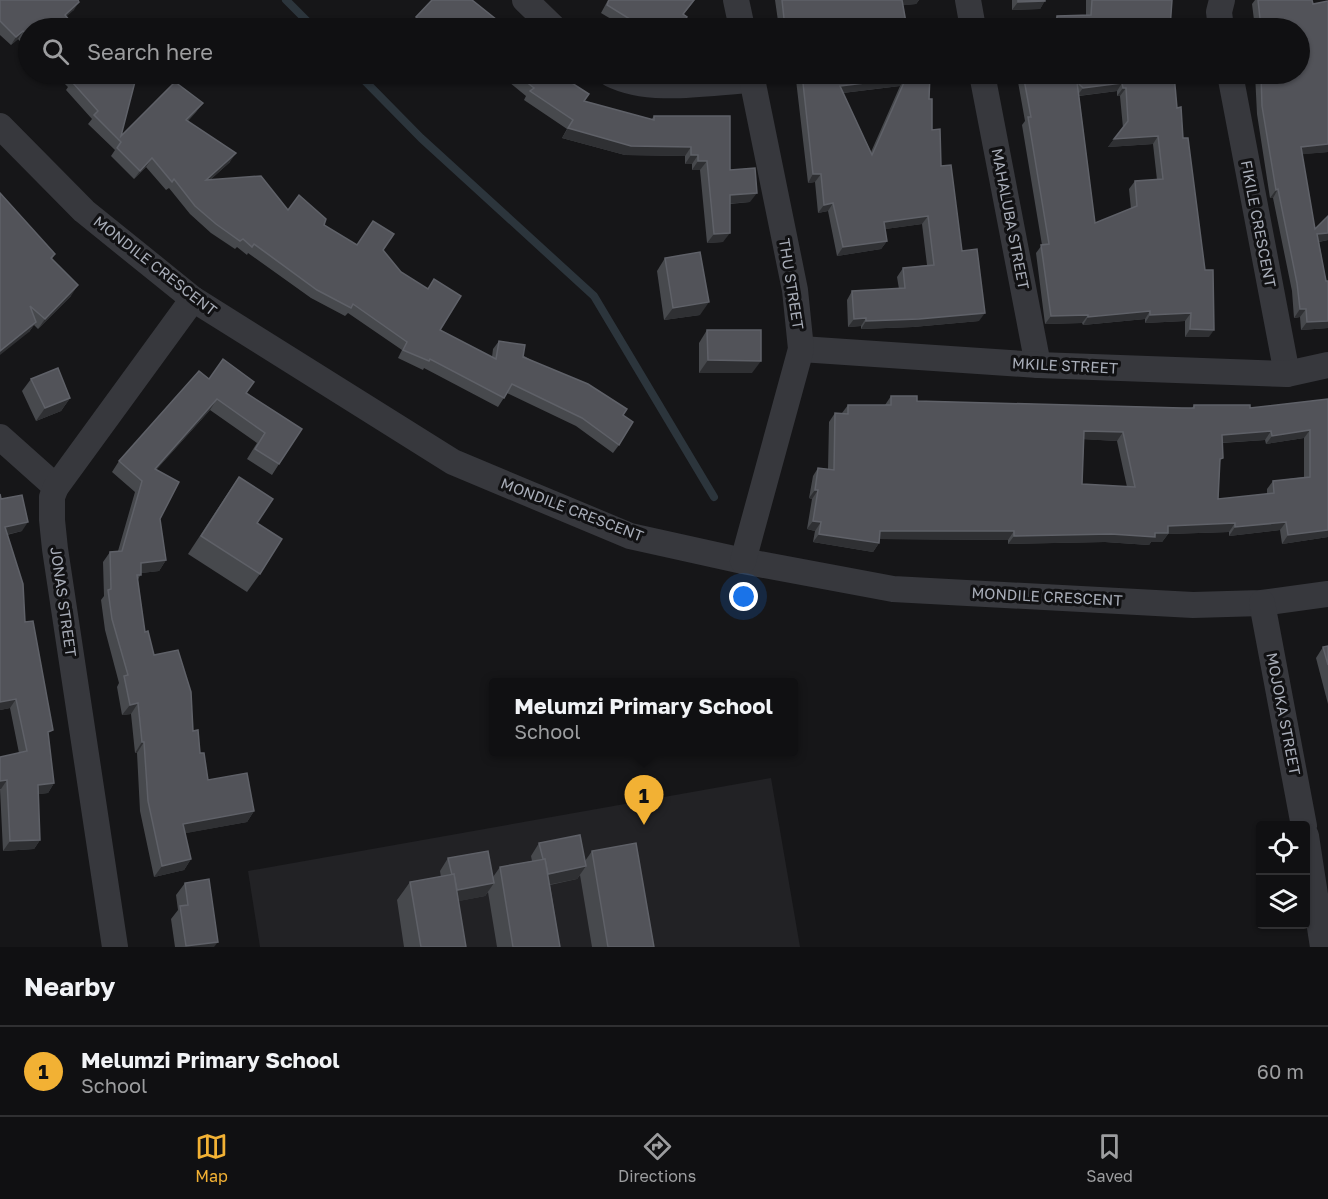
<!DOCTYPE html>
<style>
:root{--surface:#101012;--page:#19191b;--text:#f1f3f6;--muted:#9c9d9f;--line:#303032;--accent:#f2b134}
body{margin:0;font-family:"Golos Text",sans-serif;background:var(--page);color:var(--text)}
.controls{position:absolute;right:18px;bottom:18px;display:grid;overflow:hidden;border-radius:6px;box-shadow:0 2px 4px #0004}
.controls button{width:54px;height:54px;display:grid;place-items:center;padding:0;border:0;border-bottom:2px solid var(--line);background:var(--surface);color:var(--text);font:30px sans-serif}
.you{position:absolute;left:744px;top:597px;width:21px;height:21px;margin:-15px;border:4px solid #fff;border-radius:50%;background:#1a73e8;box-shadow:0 0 0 9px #1a73e833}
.badge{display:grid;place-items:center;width:39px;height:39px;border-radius:50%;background:var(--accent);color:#111;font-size:20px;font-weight:700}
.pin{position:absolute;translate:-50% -50px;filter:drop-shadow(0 2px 3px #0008)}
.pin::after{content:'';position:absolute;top:32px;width:21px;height:18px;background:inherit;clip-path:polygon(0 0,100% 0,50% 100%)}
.popup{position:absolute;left:489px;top:678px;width:309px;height:78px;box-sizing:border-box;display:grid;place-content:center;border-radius:6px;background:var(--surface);filter:drop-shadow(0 2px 4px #0005);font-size:20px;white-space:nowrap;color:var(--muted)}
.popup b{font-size:22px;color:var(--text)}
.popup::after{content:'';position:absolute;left:50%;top:100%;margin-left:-12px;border:12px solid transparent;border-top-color:var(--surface)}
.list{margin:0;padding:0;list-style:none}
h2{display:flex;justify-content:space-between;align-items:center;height:78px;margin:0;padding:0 24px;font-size:26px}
h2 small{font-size:20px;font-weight:400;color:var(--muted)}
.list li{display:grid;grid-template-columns:39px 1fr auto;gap:18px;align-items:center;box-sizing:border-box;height:90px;padding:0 24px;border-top:2px solid var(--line)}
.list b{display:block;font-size:22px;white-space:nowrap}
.list p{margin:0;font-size:20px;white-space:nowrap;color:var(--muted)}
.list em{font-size:20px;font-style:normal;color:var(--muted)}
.icon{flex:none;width:33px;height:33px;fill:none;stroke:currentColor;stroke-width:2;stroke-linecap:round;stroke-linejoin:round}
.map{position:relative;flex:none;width:1328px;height:947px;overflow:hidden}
.search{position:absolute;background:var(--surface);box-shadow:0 2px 4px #0004;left:18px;right:18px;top:18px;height:66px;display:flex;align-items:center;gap:15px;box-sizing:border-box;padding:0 21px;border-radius:33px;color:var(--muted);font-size:22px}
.sheet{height:168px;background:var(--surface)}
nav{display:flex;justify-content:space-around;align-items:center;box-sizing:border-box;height:84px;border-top:2px solid var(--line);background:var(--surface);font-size:16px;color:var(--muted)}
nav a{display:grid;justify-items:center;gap:3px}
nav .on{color:var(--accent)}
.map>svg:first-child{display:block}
.built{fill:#222225}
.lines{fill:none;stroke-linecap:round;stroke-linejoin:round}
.stream{stroke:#2c353c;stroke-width:8}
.street{stroke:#37383d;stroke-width:26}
.wall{fill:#47494d;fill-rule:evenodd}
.shaded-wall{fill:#2f3033}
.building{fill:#525359;stroke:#5f6168;stroke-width:1.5;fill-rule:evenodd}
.labels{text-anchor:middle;stroke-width:6;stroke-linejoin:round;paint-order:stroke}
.street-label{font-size:15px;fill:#a8adb8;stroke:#111113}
</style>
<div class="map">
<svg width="1328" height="947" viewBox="0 0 1328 947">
<rect width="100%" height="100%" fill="#161618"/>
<polygon class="built" points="771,778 800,947 260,947 248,871"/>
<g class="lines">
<g class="stream">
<polyline points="286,0 314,28"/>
<polyline points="358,74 421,138 594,296 714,497"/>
</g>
<g class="street">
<polyline points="525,0 554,28"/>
<polyline points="736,0 742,28"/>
<polyline points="968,0 973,28"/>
<polyline points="1221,28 1219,12 1222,0"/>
<path d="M 611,74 C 651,94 709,82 752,80"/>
<polyline points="982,74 1038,365"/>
<polyline points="1230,74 1287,374"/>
<polyline points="0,126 84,211 193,299 453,462 630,536 743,561 893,589 1193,605 1262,603 1328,594"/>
<polyline points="801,349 1038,365 1287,374 1328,365"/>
<polyline points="0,437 56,487"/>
<polyline points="743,561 801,349 795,290 751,74"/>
<polyline points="1262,603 1304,826"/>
<polyline points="1306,836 1323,947"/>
<polyline points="115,947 55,549 52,520 52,497 56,487 193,299"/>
</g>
</g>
<g class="wall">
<polygon points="0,0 74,10 28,28 28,44 25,47 18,39 11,45 0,35"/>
<polygon points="608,0 695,0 684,14 679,28 626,28 601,13"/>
<polygon points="775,0 919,0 916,4 903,5 907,28 779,28"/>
<polygon points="1012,0 1045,0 1040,9 1012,10"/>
<polygon points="1086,0 1172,0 1170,28 1052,28 1052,24 1057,16 1086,15"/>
<polygon points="1255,0 1312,0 1313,4 1328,1 1328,152 1302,154 1315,229 1328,240 1319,242 1326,281 1328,281 1328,328 1301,330 1300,317 1294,318 1292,291 1273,198 1270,198 1257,114 1255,74 1299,74 1299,28 1255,28 1252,4"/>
<polygon points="416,17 507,28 412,28 410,27"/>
<polygon points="62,74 137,74 121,136 197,111 188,121 230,162 210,180 288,210 324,225 356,245 383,250 440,330 492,357 493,349 499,341 623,415 619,445 613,453 576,426 507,393 498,407 424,368 423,370 398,358 402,350 348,313 345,316 311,298 248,253 247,255 237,247 235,249 211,233 190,214 169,188 166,190 146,167 134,179 111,156 115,150 88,124 92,119 66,90 68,87 61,80 64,76"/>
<polygon points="499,74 558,74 584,101 651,120 654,116 730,170 750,202 730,204 723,242 707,243 700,170 692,170 692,164 685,164 685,156 625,155 562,138 567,129 524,100 526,96"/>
<path d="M 793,74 L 930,74 L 929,99 L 932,130 L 979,321 L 913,327 L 861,329 L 861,326 L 848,327 L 847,300 L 852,291 L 899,289 L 897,277 L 903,268 L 927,265 L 922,224 L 885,229 L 887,241 L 881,249 L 837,256 L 828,211 L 818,213 L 815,182 L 808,183 L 796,80 L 794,80 ZM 900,86 L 871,152 L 843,93 Z"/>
<path d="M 999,74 L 1174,74 L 1177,108 L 1183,138 L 1209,337 L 1185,337 L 1185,321 L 1145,323 L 1145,319 L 1083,325 L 1082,323 L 1045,324 L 1036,253 L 1042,245 L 1022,125 L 1025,121 L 1018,82 L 1010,82 L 1010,77 L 1000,78 ZM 1117,91 L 1117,96 L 1120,96 L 1123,128 L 1108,147 L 1153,144 L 1157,180 L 1135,181 L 1129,189 L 1131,209 L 1095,223 L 1079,96 Z"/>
<polygon points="0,193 55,254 52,259 71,296 38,329 34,325 29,332"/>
<polygon points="665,258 700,315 664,320 657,271"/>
<polygon points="707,330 752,373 699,373 699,343"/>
<polygon points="31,379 70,398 61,411 36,421 22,391"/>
<polygon points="209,379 246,393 279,464 272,475 247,459 257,443 210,410 156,470 160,519 166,560 159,571 141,573 138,580 145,632 154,655 193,731 208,780 254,811 247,822 185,833 191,859 184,870 154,877 140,811 137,753 135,753 131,714 122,715 117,687 119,683 105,630 101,600 104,596 103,562 110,552 118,551 135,492 112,472 119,461"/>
<path d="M 891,396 L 917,401 L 1192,408 L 1194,405 L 1250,408 L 1328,399 L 1328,537 L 1282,544 L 1280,530 L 1229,536 L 1229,532 L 1168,534 L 1162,542 L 1151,542 L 1149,545 L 1105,542 L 1008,544 L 1008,540 L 879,539 L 879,543 L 873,552 L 813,542 L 815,531 L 807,529 L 812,499 L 809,498 L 813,476 L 818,468 L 828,469 L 829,422 L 835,413 L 842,413 L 848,405 L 885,405 ZM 1304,438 L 1304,477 L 1273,481 L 1267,489 L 1267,494 L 1218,499 L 1220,463 L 1222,443 L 1265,440 L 1266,444 ZM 1084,439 L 1117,441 L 1127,487 L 1082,484 Z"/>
<polygon points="239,477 257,523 260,574 247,592 188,554 226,496"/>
<polygon points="0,494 1,499 22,531 7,535 48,737 54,783 48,793 38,794 40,840 34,849 3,851 0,789 0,757 19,753 10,708 0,710"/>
<polygon points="1328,646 1328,704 1316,658 1323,647"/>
<polygon points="539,843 585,861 592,851 654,947 592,947 580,875 577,879 550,885 560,947 497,947 488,892 485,896 458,901 466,947 404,947 397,900 410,882 441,877 440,871 448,858 493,877 500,867 532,861 531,856"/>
<polygon points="185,883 214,947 175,947 171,919 178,910 176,895"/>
</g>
<g class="shaded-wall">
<polygon points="900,0 919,0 916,4 896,6"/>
<polygon points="1045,1 1040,9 1012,10 1018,2"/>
<polygon points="79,2 74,10 59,23 65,15"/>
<polygon points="23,31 18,39 11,45 16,37"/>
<polygon points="799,74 800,74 796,80 794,80"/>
<polygon points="1002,74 1013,74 1010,77 1000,78"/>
<polygon points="1016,74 1023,74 1018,82 1010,82"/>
<polygon points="906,78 900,86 834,94 840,86"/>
<polygon points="1122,83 1117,91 1077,96 1083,88"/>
<polygon points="1123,88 1126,88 1120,96 1117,96"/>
<polygon points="203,103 197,111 180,128 186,120"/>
<polygon points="568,128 691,147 685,156 625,155 562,138"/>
<polygon points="1158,136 1153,144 1108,147 1114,139"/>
<polygon points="1328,144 1328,152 1295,155 1301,147"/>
<polygon points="236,153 230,162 200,189 206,180"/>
<polygon points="691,155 698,155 692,164 685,164"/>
<polygon points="152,158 146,167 134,179 140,171"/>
<polygon points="698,161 707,161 700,170 692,170"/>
<polygon points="813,174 821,174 815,182 808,183"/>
<polygon points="1278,189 1273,198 1270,198 1276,190"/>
<polygon points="757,193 750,202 723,204 730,195"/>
<polygon points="833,203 828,211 818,213 824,205"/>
<polygon points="928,216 922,224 878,230 884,222"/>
<polygon points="730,233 723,242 707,243 714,234"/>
<polygon points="1328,233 1328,240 1312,243 1317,234"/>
<polygon points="887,241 881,249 837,256 843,247"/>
<polygon points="78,285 71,296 38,329 45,319"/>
<polygon points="709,302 700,315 664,320 673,308"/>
<polygon points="1300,309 1306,309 1300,317 1294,318"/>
<polygon points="1150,311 1145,319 1083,325 1088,317"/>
<polygon points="985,313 979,321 913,327 861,329 866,321"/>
<polygon points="1191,313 1185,321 1145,323 1150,315"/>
<polygon points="1088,315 1082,323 1045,324 1051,316"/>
<polygon points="866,318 861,326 848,327 854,319"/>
<polygon points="1328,321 1328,328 1301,330 1307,322"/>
<polygon points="36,322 29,332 0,355 0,351"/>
<polygon points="1190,329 1214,330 1209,337 1185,337"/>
<polygon points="708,360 761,361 752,373 699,373"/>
<polygon points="70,398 61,411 36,421 45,408"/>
<polygon points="217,399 210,410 147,480 155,469"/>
<polygon points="1310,430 1304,438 1266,444 1272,436"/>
<polygon points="1084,431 1123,432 1117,441 1078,439"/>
<polygon points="1271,431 1265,440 1216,443 1222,435"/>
<polygon points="815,490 818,490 812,499 809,498"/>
<polygon points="813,521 821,522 815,531 807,529"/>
<polygon points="28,522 22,531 0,536 5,527"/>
<polygon points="1286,522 1280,530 1229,536 1235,527"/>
<polygon points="1235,523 1229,532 1168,534 1162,542 1151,542 1149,545 1105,542 1008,544 1014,536 1155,533 1168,526"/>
<polygon points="1328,530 1328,537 1282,544 1288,535"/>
<polygon points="880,531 1014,531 1008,540 874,539"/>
<polygon points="819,534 879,543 873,552 813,542"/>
<polygon points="166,560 159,571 133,574 141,563"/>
<polygon points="16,699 10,708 0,710 0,702"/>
<polygon points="138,703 131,714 122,715 130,705"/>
<polygon points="142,742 144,742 137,753 135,753"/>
<polygon points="7,780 1,789 0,789 0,781"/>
<polygon points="54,783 48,793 32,795 38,785"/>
<polygon points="254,811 247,822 176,835 183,824"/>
<polygon points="40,840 34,849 3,851 10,841"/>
<polygon points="191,859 184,870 154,877 162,866"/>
<polygon points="586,866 577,879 537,887 546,875"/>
<polygon points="494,883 485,896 445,904 454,891"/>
<polygon points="218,942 214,947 185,947 186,946"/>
</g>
<g class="building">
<polygon points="0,0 78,0 79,2 65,15 76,28 28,28 28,36 23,31 16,37 0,21"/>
<polygon points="432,0 472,0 507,28 430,28 416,17"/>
<polygon points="609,0 694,0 683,14 687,17 679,28 639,28 641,26 607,5"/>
<polygon points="782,0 902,0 907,28 785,28"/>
<polygon points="1018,0 1045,0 1045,1 1018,2"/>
<polygon points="1092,0 1172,0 1170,28 1057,28 1057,16 1091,15"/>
<polygon points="1258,0 1312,0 1313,4 1328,1 1328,144 1301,147 1315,229 1328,216 1328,233 1317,234 1326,281 1328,281 1328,321 1307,322 1306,309 1300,309 1297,283 1278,189 1276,190 1262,106 1261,74 1299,74 1299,28 1261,28"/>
<polygon points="69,74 137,74 121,136 175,82 203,103 186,120 236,153 206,180 261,176 288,210 299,195 326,219 324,225 357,245 373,221 394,234 383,250 401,272 428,289 434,279 461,296 440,330 496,359 499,341 525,345 523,357 588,384 627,409 623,415 633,422 619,445 582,418 512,384 504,398 430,359 429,361 403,350 407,342 353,304 351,308 317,290 254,244 252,247 243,239 240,241 216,224 195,206 174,179 172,182 152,158 140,171 117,148 121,142 94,115 98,111 72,82 75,80"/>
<polygon points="516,74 558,74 589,94 584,101 654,120 654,116 730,116 730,170 755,168 757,193 730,195 730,233 714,234 707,161 698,161 698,155 691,155 691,147 631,146 568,128 573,120 530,91 534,88"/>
<path d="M 802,74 L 930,74 L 929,99 L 932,99 L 932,130 L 940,129 L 941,166 L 951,165 L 962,251 L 977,249 L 985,313 L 919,319 L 866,321 L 866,318 L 854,319 L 852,291 L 905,288 L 903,268 L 934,265 L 928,216 L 884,222 L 887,241 L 843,247 L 833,203 L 824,205 L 821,174 L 813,174 ZM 906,78 L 872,155 L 840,86 Z"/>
<path d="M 1016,74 L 1174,74 L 1177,108 L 1181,107 L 1183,138 L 1188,138 L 1205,270 L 1213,270 L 1214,330 L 1190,329 L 1191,313 L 1150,315 L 1150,311 L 1088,317 L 1088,315 L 1051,316 L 1041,245 L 1049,244 L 1028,117 L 1031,117 L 1023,74 ZM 1077,82 L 1083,88 L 1122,83 L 1123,88 L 1126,88 L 1128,121 L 1114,139 L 1158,136 L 1163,179 L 1135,181 L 1137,206 L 1095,223 Z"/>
<polygon points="0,193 55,254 51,258 78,285 45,319 30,306 36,322 0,351"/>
<polygon points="700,252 709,302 673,308 665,258"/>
<polygon points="707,330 761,330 761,361 708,360"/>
<polygon points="223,359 254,382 246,393 302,429 279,464 255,449 265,433 217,399 155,469 179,482 160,519 166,560 141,563 141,575 137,575 145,632 148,631 154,655 178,650 191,692 193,731 198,730 200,753 204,753 208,780 247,773 254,811 183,824 191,859 162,866 148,801 144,742 142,742 138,703 130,705 124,676 128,675 112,619 108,590 111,589 110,552 122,551 142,481 119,461 199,371 209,379"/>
<polygon points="58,368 70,398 45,408 31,379"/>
<path d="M 891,396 L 917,396 L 917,401 L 1182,408 L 1194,408 L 1194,405 L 1250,405 L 1250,408 L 1328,399 L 1328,530 L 1288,535 L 1286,522 L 1235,527 L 1235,523 L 1168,526 L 1168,533 L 1155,533 L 1155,537 L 1111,534 L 1014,536 L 1014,531 L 880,531 L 879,543 L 819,534 L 821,522 L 813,521 L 818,490 L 815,490 L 818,468 L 834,470 L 835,413 L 848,414 L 848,405 L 891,405 ZM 1310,430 L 1310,477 L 1273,481 L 1274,493 L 1218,499 L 1220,459 L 1223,458 L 1222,435 L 1271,431 L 1272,436 ZM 1084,431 L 1123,432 L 1135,487 L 1082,484 Z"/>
<polygon points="239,477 273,499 257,523 282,539 260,574 201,536"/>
<polygon points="0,494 1,499 22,495 28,522 5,527 23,584 25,622 33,621 53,730 48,732 54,783 38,785 40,840 10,841 7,780 0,781 0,757 27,751 16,699 0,702"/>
<polygon points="1328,646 1328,665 1323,647"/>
<polygon points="580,835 586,866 548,874 545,859 543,859 539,843"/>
<polygon points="636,843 654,947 608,947 592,851"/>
<polygon points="488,851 494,883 457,890 454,874 452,875 448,858"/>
<polygon points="545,859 560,947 513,947 500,867"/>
<polygon points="454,874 466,947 421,947 410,882"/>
<polygon points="209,879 218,942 186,946 180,906 188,905 185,883"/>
</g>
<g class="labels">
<g class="street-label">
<text transform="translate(1010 219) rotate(79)" y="5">MAHALUBA STREET</text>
<text transform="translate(1258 224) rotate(79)" y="5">FIKILE CRESCENT</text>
<text transform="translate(155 266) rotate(38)" y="5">MONDILE CRESCENT</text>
<text transform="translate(791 284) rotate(81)" y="5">THU STREET</text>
<text transform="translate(1065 366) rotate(3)" y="5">MKILE STREET</text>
<text transform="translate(572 510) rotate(21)" y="5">MONDILE CRESCENT</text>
<text transform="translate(1047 597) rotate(3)" y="5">MONDILE CRESCENT</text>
<text transform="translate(63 602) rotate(82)" y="5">JONAS STREET</text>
<text transform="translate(1283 714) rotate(79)" y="5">MOJOKA STREET</text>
</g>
</g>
</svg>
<div class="controls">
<button><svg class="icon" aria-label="locate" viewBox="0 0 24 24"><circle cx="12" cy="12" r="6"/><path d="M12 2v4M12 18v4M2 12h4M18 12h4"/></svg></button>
<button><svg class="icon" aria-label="layers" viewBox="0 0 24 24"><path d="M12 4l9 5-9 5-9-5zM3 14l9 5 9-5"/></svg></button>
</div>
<div class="you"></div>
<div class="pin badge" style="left:644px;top:825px">1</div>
<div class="popup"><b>Melumzi Primary School</b>School</div>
<div class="search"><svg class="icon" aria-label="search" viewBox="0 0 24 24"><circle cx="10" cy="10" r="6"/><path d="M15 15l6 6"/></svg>Search here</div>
</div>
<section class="sheet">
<h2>Nearby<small></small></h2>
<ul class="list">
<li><span class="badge">1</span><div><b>Melumzi Primary School</b><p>School</p></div><em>60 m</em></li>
</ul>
</section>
<nav>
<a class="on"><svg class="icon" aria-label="map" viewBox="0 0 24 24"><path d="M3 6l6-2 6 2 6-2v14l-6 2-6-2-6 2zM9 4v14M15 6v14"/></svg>Map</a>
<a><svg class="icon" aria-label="directions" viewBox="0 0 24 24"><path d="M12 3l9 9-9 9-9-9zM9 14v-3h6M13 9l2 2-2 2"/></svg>Directions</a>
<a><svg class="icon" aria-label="saved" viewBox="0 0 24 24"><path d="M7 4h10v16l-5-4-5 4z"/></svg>Saved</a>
</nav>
